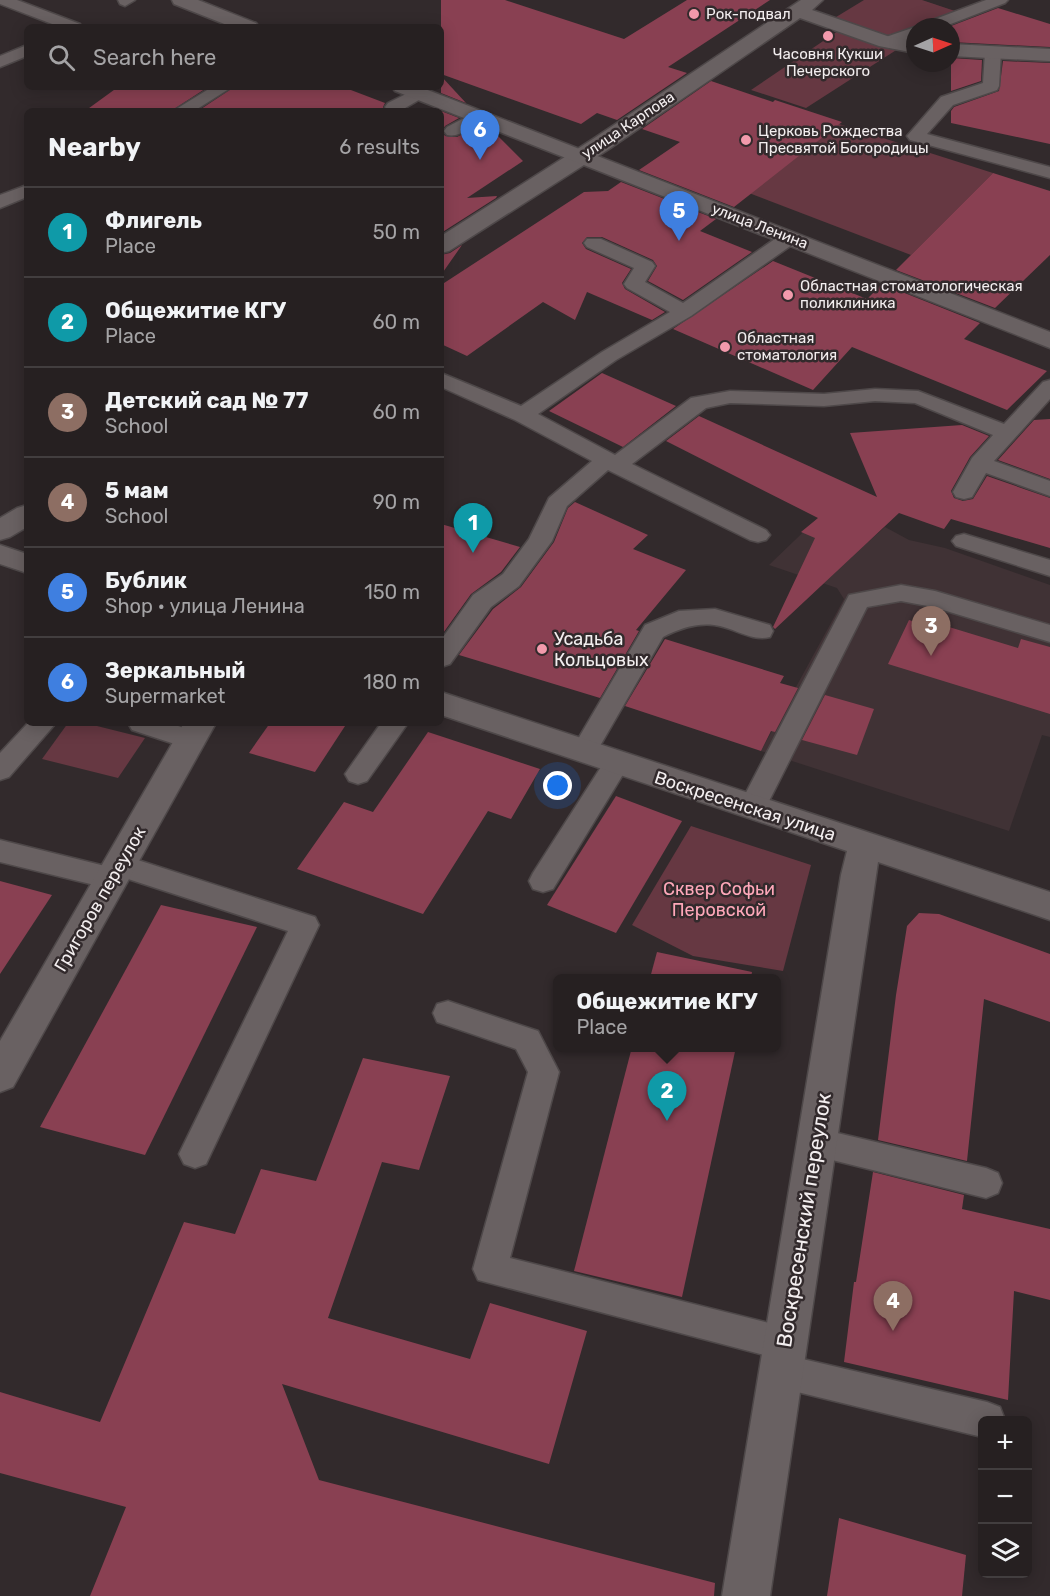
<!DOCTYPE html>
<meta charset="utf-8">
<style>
:root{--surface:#262021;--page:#2e282a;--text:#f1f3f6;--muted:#a4a3a5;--line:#423e3f;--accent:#db2777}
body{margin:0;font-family:Rubik,sans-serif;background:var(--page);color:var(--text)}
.controls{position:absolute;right:18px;bottom:18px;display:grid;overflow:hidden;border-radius:9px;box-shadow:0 3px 15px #0003}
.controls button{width:54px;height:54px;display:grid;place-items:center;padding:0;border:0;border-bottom:2px solid var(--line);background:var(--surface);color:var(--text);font:30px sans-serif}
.compass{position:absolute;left:906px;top:18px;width:54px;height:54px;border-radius:50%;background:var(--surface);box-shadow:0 3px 15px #0003;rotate:87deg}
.you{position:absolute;left:558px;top:786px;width:21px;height:21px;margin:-15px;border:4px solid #fff;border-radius:50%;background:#1a73e8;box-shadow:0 0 0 9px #1a73e833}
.badge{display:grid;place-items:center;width:39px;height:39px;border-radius:50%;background:var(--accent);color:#fff;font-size:20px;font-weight:700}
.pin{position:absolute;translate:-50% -50px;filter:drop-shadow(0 2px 3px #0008)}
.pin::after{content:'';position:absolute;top:32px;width:21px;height:18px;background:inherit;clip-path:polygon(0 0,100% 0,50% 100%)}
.popup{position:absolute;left:553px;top:974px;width:228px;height:78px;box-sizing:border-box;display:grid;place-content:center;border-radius:9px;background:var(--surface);filter:drop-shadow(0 2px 4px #0005);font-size:20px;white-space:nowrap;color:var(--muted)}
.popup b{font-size:22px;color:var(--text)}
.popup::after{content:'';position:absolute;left:50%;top:100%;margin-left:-12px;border:12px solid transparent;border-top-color:var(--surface)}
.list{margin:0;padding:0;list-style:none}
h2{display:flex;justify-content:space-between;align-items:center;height:78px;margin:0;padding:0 24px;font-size:26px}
h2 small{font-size:20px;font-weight:400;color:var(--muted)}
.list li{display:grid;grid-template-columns:39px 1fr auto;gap:18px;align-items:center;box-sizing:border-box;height:90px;padding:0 24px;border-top:2px solid var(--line)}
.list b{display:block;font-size:22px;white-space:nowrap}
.list p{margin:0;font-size:20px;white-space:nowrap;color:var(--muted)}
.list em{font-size:20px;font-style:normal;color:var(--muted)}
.icon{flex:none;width:33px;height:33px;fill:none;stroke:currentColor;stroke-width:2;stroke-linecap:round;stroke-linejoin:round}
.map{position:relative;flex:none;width:1050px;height:1596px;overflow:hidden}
.search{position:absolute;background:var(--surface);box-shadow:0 3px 15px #0003;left:24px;top:24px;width:420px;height:66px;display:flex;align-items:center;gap:15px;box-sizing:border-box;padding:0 21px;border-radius:9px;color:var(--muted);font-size:22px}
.panel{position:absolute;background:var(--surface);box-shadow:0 3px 15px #0003;left:24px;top:108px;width:420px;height:618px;border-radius:9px}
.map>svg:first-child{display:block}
.built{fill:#403235}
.green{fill:#663842}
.building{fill:#894052}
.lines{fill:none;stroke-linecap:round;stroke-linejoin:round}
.service-casing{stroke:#4e4849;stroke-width:3}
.minor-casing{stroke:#4e4849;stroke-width:3}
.secondary-casing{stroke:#4e4849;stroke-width:3}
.service{fill:#696162;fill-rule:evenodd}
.minor{fill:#696162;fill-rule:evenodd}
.secondary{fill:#696162;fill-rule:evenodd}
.poi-dot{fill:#f29aac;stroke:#322a2c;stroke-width:2}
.labels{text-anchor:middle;stroke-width:5;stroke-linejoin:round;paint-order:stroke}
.far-poi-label{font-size:15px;fill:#f3eeef;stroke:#322a2c;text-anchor:start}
.far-street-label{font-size:15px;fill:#f3eeef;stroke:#322a2c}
.poi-label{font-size:18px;fill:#f3eeef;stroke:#322a2c;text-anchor:start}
.street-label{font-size:18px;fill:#f3eeef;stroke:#322a2c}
.park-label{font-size:18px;fill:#fea7b9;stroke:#322a2c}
.near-street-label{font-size:21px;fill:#f3eeef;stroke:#322a2c}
</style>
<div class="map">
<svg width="1050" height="1596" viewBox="0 0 1050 1596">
<rect width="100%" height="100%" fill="#322a2c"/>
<polygon class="built" points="818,518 868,542 885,527 909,540 945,548 1050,585 1050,737 1042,735 1009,831 761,751 844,599 837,588 769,565"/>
<g class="green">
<polygon points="864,0 922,0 958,12 933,27 915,27 915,38 806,108 751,90 838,31 823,25"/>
<polygon points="839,124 993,173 911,255 736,188"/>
<polygon points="68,723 85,723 145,738 118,778 42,759"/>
<polygon points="691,826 811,865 783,971 693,956 632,925"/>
</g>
<g class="building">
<polygon points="441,0 505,0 624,39 687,0 770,0 668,67 687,73 617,120 597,113 581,124 441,74"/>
<polygon points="998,8 1050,24 1050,47 951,42 951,26"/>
<polygon points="951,58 982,60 981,81 951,91"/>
<polygon points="1003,61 1050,63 1050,144 951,123 951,111 954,107 999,91"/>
<polygon points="441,76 466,103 441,93"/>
<polygon points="711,81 773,102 775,100 842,122 734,207 639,170 680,142 642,129"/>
<polygon points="118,87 208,87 171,111 85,111"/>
<polygon points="234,87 343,87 385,103 383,107 385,111 198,111"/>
<polygon points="441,111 459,118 445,126 442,131 445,136 457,137 478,126 495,133 523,161 467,198 497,196 496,198 441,233"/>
<polygon points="993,173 1050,191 1050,255 995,308 896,270"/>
<polygon points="621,182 716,219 700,231 752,252 683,300 648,281 657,266 653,260 602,237 587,237 582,243 586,249 631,269 622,283 625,289 665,312 652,320 587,292 575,320 543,302 467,356 441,344 441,285 584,192 608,191"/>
<polygon points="462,245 441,275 441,255 450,253"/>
<polygon points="773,261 867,299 882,284 980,323 964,339 1047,371 1007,410 852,347 813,390 673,329"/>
<polygon points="602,373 667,402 676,406 623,447 549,411"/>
<polygon points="699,416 877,497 850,433 962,425 989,436 970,457 951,491 954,498 963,501 973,499 987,476 1050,498 1050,548 951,519 944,529 899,513 775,629 773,627 815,538 801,532 818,518 666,441"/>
<polygon points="1050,419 1050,479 998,460 1034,420"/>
<polygon points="575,502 648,535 633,549 686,570 636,630 639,631 600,698 459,655 493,609 521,587 554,542 568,508"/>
<polygon points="441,524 520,547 501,572 471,594 441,636"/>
<polygon points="909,620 947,632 949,627 1018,648 1021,639 1050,647 1050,714 888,664"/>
<polygon points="665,639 784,676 780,683 798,688 775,732 771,731 761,751 625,706"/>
<polygon points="825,695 874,709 857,755 802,740"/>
<polygon points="270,723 347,723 315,772 249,753"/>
<polygon points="428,732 540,769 511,819 488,811 423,914 297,869 344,802 373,812"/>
<polygon points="616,796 682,821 616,933 547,905"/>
<polygon points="0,881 52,895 0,974"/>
<polygon points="161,905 257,927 145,1155 40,1127"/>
<polygon points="919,913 939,914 1050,954 1050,1022 984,999 967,1161 878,1140 896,995 907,926"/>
<polygon points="657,952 752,972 751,978 650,978"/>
<polygon points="632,1047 736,1047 682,1297 574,1271"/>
<polygon points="363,1058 450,1076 419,1170 382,1162 328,1318 470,1359 490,1303 587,1331 549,1464 282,1384 319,1480 715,1583 714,1596 90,1596 126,1507 0,1473 0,1392 100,1422 184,1222 235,1234 261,1169 316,1181"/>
<polygon points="873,1172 964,1195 962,1209 1050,1229 1050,1300 1014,1291 1008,1400 844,1362 854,1282 856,1282"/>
<polygon points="839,1518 966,1555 962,1596 827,1596"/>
</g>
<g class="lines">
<defs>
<g id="service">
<polygon points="0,0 17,0 80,24 82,27 60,27 0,4"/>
<polygon points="118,0 135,0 125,6 120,4"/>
<polygon points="986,0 1008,0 1005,3 943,27 920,27 922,24"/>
<polygon points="915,27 915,37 886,47 878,42 880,39"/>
<polygon points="27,45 27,56 0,67 0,56"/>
<polygon points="993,47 1001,52 999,86 997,90 953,105 927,134 1050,167 1050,178 910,140 907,136 941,97 983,83 985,52"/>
<polygon points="212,87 232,87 194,111 173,111"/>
<polygon points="418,88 424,89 426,93 424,97 400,111 388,111 385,107 388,103"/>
<path d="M 478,111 L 484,112 L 487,116 L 484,120 C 473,126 460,138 447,135 L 444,131 L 447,127 Z"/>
<polygon points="27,185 27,197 0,208 0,195"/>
<polygon points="789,232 796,234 798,238 796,242 691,316 616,360 538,414 615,455 691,398 730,391 824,394 875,389 918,391 1004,424 1043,382 1050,380 1050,399 994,461 1050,481 1050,496 986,473 972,497 964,499 956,497 953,492 972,458 993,435 915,403 875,401 824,406 730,403 706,408 632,464 766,530 770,535 766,540 758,542 750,540 608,470 567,506 552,541 519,586 491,607 450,664 441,667 441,640 473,595 503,574 529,539 549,498 592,461 515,420 441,387 441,373 521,406 602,352 670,312 627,288 624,284 634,268 587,247 584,243 587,239 601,239 652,262 655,266 645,282 683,303 782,234"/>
<polygon points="964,534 1050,560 1050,576 956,546 952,541 956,536"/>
<polygon points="901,585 935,591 1050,625 1050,642 933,607 901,601 867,607 762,815 752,818 742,815 738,808 849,595"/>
<path d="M 715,609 L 770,625 L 773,631 L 770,637 C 751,642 733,627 714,625 C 695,623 679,629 663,637 L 593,758 L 584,761 L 575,758 L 571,751 L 645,625 L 679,611 Z"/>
<polygon points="28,723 56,723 9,777 0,780 0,753"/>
<polygon points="128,723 169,723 199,733 203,740 199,747 190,749 132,730"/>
<polygon points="381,723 408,723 367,781 358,784 349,781 345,774"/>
<polygon points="617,753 626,756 630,763 553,889 543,892 533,889 529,881 533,873 608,756"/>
<polygon points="0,840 105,866 109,857 119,854 315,917 319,925 206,1164 195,1168 184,1164 179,1154 288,931 125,878 121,886 111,889 0,862"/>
<polygon points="448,1001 538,1031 559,1072 510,1258 785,1327 797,1332 802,1344 797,1356 794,1357 987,1402 1000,1407 1005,1420 982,1420 982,1437 781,1388 769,1383 763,1371 769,1359 772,1357 478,1280 473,1269 528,1072 516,1049 437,1022 433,1013 437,1004"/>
<polygon points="816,1128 986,1168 998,1173 1002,1183 998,1193 986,1198 816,1156 805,1152 800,1142 805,1132"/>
</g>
<g id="minor">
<polygon points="801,0 823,0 812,10 890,37 915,41 915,53 879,46 800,18 609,149 449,251 441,253 441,236 593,139"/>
<polygon points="951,44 1050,49 1050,61 951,56"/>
<polygon points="27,505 27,527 10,537 0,540 0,518 17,508"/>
<polygon points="0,545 27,554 27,573 0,564"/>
<polygon points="441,692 1050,892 1050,920 878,862 770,1596 722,1596 841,875 847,851 441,715"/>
<polygon points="184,723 216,723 13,1087 0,1092 0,1041"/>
</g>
<g id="secondary">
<polygon points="172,0 198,0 256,23 259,27 232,27 174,4"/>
<polygon points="392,87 420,87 1050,332 1050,348 395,91"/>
</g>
</defs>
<use href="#service" class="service-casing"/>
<use href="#minor" class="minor-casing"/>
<use href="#secondary" class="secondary-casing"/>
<use href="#service" class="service"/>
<use href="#minor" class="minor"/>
<use href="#secondary" class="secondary"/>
</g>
<g class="poi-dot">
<circle cx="694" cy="14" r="6"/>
<circle cx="828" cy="36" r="6"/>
<circle cx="746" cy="140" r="6"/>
<circle cx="788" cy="295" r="6"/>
<circle cx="725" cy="347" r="6"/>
<circle cx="542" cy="649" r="6"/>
</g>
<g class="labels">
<g class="far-poi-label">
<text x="706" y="19">Рок-подвал</text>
<text x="828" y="59" text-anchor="middle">Часовня Кукши<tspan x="828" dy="17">Печерского</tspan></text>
<text x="758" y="136">Церковь Рождества<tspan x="758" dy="17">Пресвятой Богородицы</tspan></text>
<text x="800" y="291">Областная стоматологическая<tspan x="800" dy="17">поликлиника</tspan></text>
<text x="737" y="343">Областная<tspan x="737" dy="17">стоматология</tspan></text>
</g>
<g class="far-street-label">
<text transform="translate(628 125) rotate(-34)" y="5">улица Карпова</text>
<text transform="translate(760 226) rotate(21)" y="5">улица Ленина</text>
</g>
<g class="poi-label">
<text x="554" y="645">Усадьба<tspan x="554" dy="21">Кольцовых</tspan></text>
</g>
<g class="street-label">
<text transform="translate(745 806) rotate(18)" y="6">Воскресенская улица</text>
<text transform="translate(100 899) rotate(-60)" y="6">Григоров переулок</text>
</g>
<g class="park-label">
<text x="719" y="895">Сквер Софьи<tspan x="719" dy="21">Перовской</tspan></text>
</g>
<g class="near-street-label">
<text transform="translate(804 1220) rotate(-81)" y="7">Воскресенский переулок</text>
</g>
</g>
</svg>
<div class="controls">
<button>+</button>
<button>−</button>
<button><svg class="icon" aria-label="layers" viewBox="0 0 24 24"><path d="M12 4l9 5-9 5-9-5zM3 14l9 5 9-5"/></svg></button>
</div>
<svg class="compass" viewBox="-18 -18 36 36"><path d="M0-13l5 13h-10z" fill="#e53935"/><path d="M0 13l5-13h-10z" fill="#a4a3a5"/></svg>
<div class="you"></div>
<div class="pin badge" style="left:473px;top:553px;background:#0f9aa8">1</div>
<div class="pin badge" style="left:667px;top:1121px;background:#0f9aa8">2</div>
<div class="popup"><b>Общежитие КГУ</b>Place</div>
<div class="pin badge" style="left:931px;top:656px;background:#8d6e63">3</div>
<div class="pin badge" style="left:893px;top:1331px;background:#8d6e63">4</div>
<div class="pin badge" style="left:679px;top:241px;background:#3f7fe0">5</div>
<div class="pin badge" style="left:480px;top:160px;background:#3f7fe0">6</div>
<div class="search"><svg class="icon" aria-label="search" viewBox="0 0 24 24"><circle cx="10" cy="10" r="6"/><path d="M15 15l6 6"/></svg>Search here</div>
<section class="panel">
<h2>Nearby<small>6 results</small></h2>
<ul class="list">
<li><span class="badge" style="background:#0f9aa8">1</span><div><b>Флигель</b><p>Place</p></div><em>50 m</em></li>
<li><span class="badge" style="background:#0f9aa8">2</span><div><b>Общежитие КГУ</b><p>Place</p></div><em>60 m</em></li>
<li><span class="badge" style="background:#8d6e63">3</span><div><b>Детский сад № 77</b><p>School</p></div><em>60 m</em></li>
<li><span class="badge" style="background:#8d6e63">4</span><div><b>5 мам</b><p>School</p></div><em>90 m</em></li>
<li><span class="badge" style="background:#3f7fe0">5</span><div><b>Бублик</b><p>Shop · улица Ленина</p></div><em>150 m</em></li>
<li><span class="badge" style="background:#3f7fe0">6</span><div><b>Зеркальный</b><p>Supermarket</p></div><em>180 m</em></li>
</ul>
</section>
</div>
